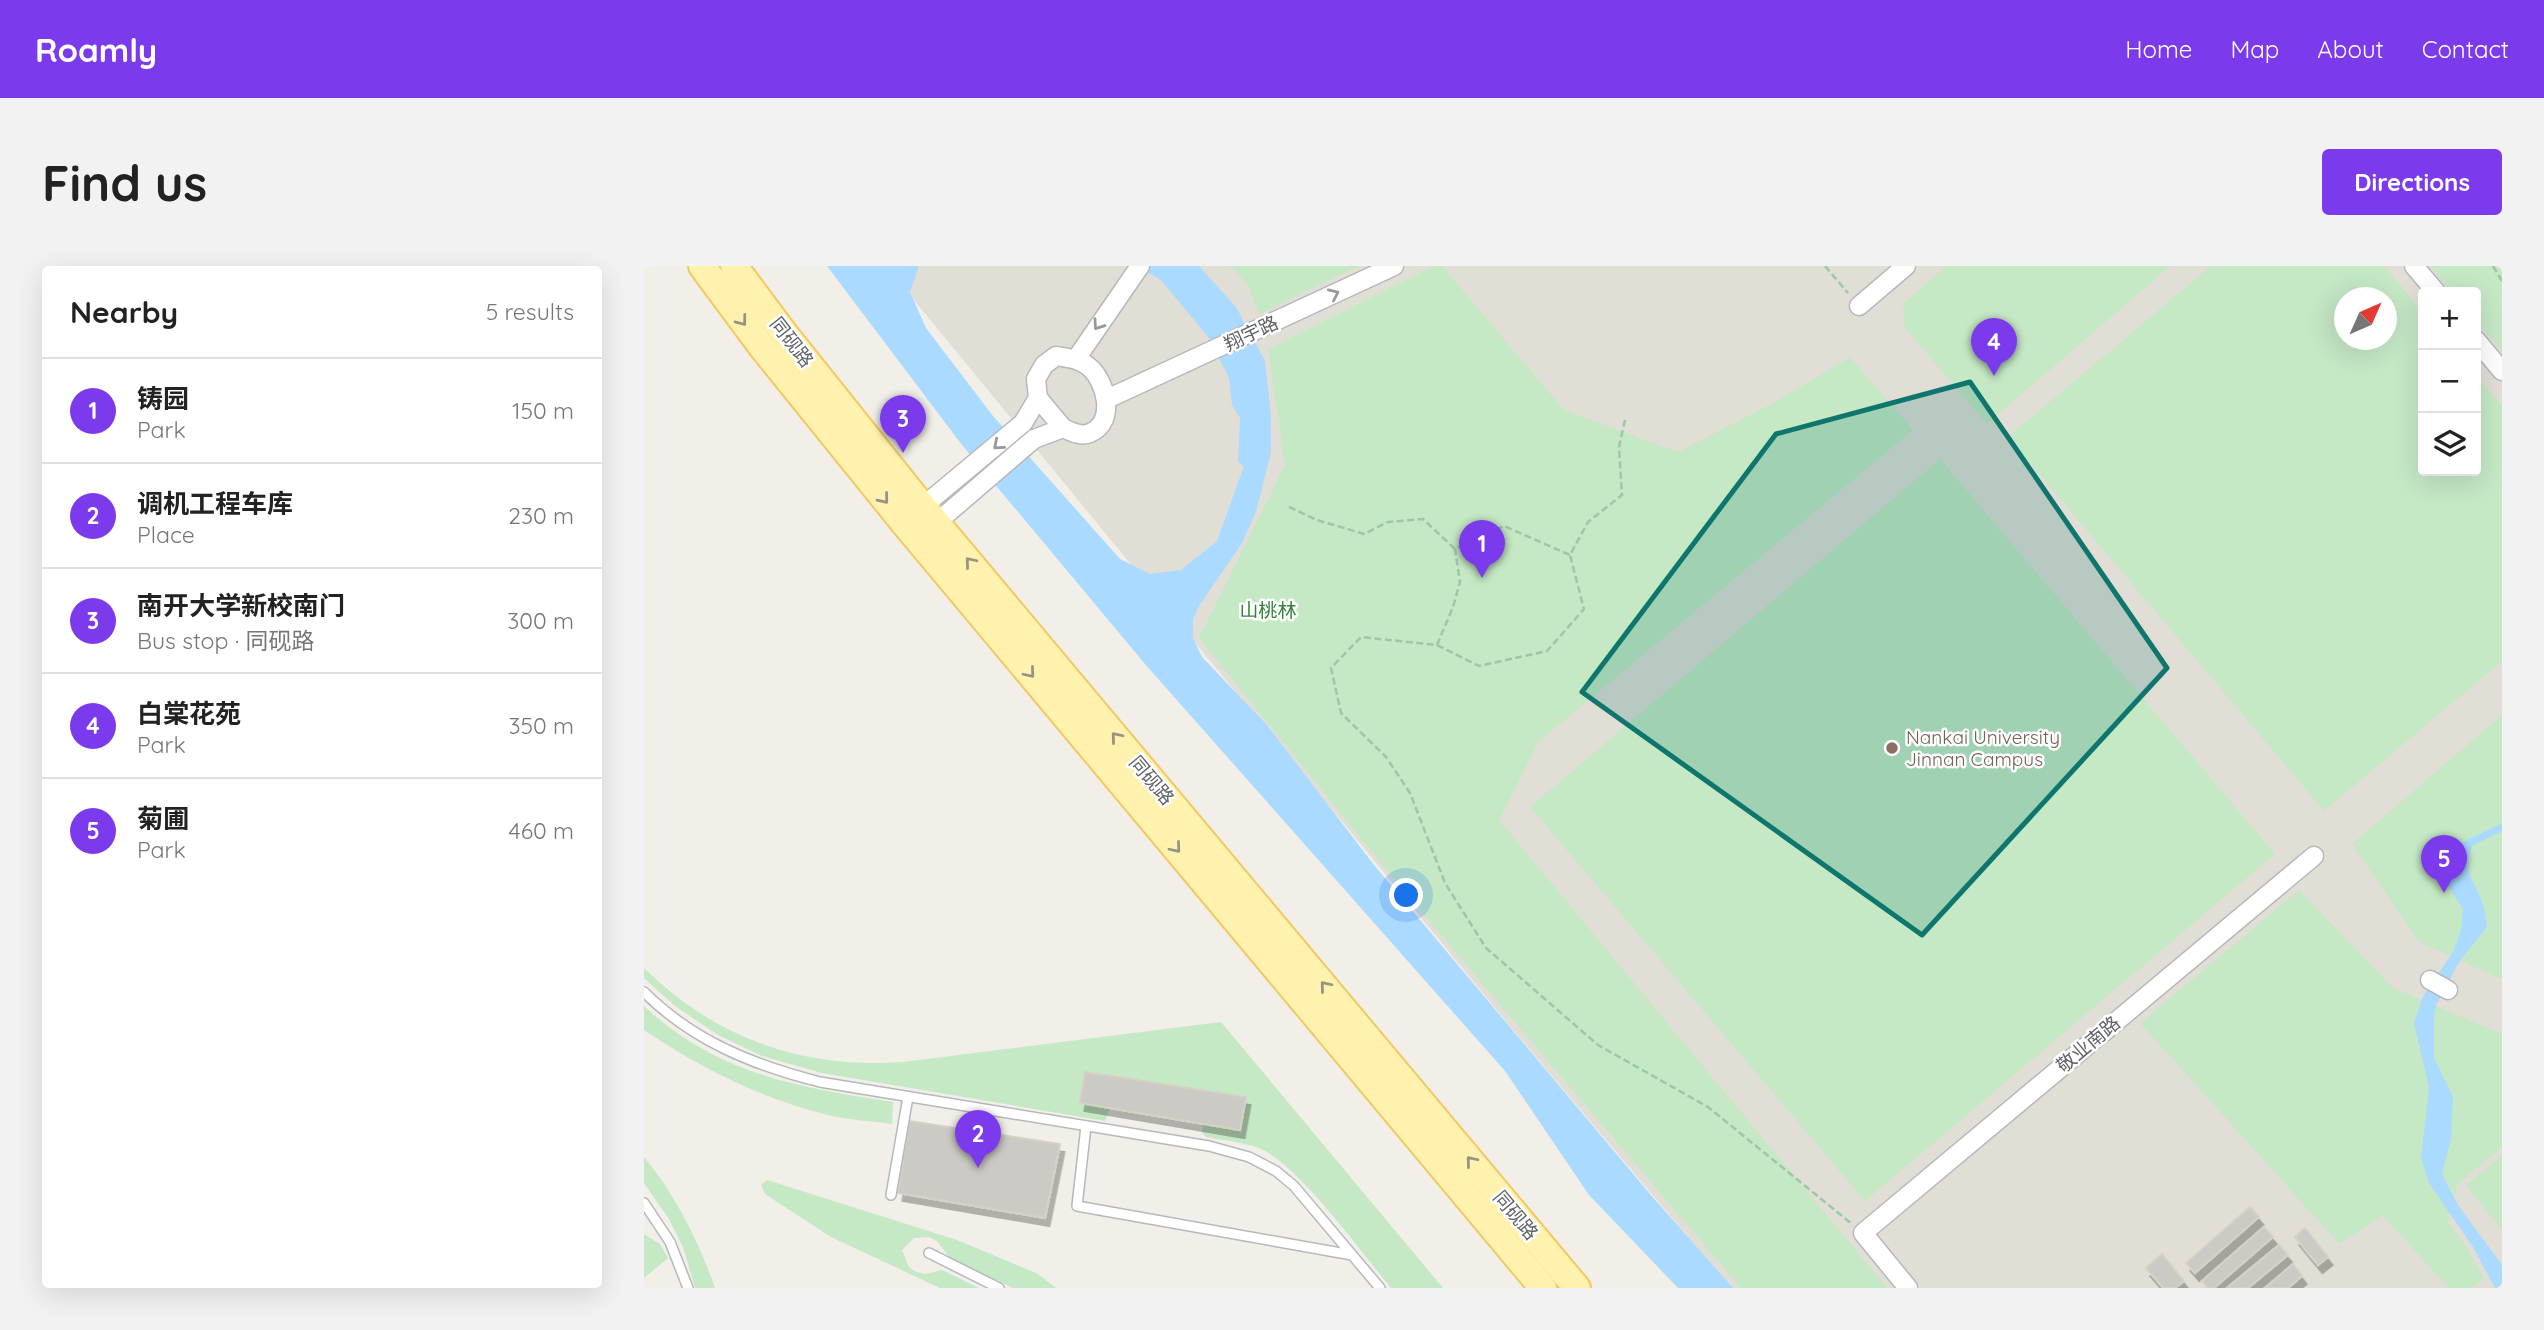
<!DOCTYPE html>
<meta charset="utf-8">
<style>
:root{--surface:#fff;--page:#f2f2f2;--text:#222;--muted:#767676;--line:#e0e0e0;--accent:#7c3aed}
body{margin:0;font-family:Quicksand,"Noto Sans SC",sans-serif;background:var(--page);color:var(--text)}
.controls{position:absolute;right:21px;top:21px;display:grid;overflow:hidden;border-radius:7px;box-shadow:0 7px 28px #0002}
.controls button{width:63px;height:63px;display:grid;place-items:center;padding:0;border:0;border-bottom:2px solid var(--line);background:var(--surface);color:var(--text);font:35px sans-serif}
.compass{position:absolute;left:1690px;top:21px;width:63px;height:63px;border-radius:50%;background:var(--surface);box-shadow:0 7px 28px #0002;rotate:45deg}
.you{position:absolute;left:763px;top:630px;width:24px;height:24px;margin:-18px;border:5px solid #fff;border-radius:50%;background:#1a73e8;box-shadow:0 0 0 10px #1a73e833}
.badge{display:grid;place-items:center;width:46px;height:46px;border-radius:50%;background:var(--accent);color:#fff;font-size:23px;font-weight:700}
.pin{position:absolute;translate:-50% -58px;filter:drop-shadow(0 2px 4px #0008)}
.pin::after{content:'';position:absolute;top:37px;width:24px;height:21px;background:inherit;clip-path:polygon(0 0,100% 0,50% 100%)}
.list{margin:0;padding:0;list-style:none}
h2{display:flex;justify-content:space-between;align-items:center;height:91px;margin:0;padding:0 28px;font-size:30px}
h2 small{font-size:23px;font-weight:400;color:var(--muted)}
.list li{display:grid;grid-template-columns:46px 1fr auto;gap:21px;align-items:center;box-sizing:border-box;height:105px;padding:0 28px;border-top:2px solid var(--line)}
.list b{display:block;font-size:26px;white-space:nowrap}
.list p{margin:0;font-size:23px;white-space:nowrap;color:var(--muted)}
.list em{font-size:23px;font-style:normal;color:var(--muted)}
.icon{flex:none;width:38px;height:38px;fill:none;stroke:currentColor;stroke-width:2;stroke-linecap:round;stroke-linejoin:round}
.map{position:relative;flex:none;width:1858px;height:1022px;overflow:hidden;border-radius:7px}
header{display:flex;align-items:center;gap:42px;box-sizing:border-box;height:98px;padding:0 35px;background:var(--accent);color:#fff}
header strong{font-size:33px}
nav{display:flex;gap:38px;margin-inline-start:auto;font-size:24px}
.intro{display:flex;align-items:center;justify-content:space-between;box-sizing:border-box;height:168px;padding:0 42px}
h1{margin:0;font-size:49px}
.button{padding:18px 32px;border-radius:7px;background:var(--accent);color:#fff;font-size:24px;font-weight:700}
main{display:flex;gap:42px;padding:0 42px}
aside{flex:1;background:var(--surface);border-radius:7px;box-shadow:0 7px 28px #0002}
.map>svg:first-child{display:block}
.education{fill:#e1ded6;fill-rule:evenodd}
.green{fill:#c5e8c5;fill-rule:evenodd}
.water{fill:#aadaff}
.building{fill:#cccac5;stroke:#d6d1c6;stroke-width:2;filter:url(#shadow)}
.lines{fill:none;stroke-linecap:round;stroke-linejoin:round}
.service-casing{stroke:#b5b8bc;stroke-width:12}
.minor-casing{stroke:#b5b8bc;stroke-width:21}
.primary-casing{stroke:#f2c960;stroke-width:30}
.path{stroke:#9cc7a9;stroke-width:2.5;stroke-dasharray:7 3.5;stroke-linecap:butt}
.service{stroke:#fff;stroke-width:9}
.minor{stroke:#fff;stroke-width:18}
.primary{stroke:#fff2af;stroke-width:26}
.oneway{stroke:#979a9d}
.oneway2{stroke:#979581}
.marked{fill:#0f766e;fill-opacity:0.2;stroke:#0f766e;stroke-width:5;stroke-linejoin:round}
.education-dot{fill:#8d6e63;stroke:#fff;stroke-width:2.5}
.labels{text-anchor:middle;stroke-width:5;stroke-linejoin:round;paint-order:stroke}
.street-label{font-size:19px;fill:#5f6368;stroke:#fff}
.park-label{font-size:19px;fill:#348238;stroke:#fff}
.education-label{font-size:19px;fill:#785e54;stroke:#fff;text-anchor:start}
</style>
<header>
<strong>Roamly</strong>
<nav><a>Home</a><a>Map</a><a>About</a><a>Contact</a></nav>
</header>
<div class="intro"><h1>Find us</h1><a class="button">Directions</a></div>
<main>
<aside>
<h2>Nearby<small>5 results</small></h2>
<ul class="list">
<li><span class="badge">1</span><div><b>铸园</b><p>Park</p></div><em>150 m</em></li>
<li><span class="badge">2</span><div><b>调机工程车库</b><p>Place</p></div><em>230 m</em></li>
<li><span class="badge">3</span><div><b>南开大学新校南门</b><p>Bus stop · 同砚路</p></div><em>300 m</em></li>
<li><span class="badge">4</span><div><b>白棠花苑</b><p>Park</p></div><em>350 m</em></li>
<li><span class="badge">5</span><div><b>菊圃</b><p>Park</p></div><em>460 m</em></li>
</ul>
</aside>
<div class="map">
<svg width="1858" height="1022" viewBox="0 0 1858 1022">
<defs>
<filter id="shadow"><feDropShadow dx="4.5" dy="8" stdDeviation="0" flood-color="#0004"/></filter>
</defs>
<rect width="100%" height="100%" fill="#f1efe8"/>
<path class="education" d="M 242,0 L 1858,0 L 1858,1022 L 1087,1022 L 865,759 ZM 1779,26 L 1832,26 L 1832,205 L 1779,205 ZM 1700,32 L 1742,32 L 1742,74 L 1700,74 Z"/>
<g class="green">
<polygon points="587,0 715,0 615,48 604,19"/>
<polygon points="790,0 798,0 920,144 1034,186 1131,136 1206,91 1269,164 894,476 855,554 1243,1022 1097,1022 762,628 555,372 641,199 624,83"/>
<polygon points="1302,0 1526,0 1343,158 1260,61 1259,38"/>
<path d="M 1567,0 L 1740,0 L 1779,47 L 1779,205 L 1832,205 L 1832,109 L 1858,140 L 1858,395 L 1680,545 L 1364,171 ZM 1700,32 L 1742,32 L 1742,74 L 1700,74 Z"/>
<polygon points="1786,0 1858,0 1858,85 1832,54 1832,26 1808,26"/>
<polygon points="1296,193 1631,588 1221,935 886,541"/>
<polygon points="1858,449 1858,713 1775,676 1708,578"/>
<polygon points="1655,624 1749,722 1858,768 1858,881 1813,919 1804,956 1821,979 1840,1013 1827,1022 1805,1022 1739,950 1695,978 1496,757"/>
<path d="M 0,702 C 72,773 159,803 259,796 L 577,756 L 799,1022 L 747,1022 C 718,987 654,898 615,882 C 599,876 578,874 562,871 L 558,867 L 559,858 L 596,864 L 602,831 L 466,842 L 461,855 L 178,807 L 118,790 L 74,769 L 31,740 L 0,712 Z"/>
<path d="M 0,740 C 74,809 154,821 249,836 L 248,858 C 227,855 204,854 184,849 C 116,832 58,803 0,764 Z"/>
<polygon points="1858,889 1858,964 1822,919"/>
<path d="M 0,891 C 31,928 55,976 71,1022 L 51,1022 L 39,981 L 25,953 L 0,917 Z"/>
<polygon points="123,914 313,974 394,1008 412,1022 369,1022 306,992 293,975 285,971 270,972 258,984 265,1001 272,1006 282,1008 298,1004 335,1022 296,1022 187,971 121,928 117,919"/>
<polygon points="0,968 16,978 24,992 0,1012"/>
</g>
<g class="water">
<polygon points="183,0 275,0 266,26 282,62 349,150 476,293 506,308 537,304 573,275 600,200 594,196 596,152 588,139 585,112 565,72 517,14 492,0 555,0 592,41 621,95 627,150 627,186 612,246 598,277 555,340 549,353 549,372 558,391 623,459 730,599 1006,928 1089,1022 1034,1022 945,929 861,805 501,398 318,179"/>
<path d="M 1858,557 L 1858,565 L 1828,580 C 1818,612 1831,612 1839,639 C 1841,646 1842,654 1843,661 L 1815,696 L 1792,739 L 1790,750 L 1790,792 L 1809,831 L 1807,873 L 1798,908 L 1814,939 L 1858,999 L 1858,1022 L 1851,1022 L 1829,981 L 1785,917 L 1777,892 L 1785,821 L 1770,757 L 1779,730 L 1809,686 L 1817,665 L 1819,643 L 1803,618 L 1804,591 L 1817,577 Z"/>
</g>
<g class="building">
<polygon points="441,806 602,831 596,864 436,837"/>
<polygon points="265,855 416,878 401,952 254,927"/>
<polygon points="1606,941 1615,951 1551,1007 1542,997"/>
<polygon points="1620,961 1629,971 1570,1022 1564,1022 1558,1015"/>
<polygon points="1661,962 1684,991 1674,999 1651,971"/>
<polygon points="1635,979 1644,989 1604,1022 1583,1022"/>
<polygon points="1518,988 1540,1015 1531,1022 1519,1022 1502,1002"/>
<polygon points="1649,998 1658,1010 1644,1022 1621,1022"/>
</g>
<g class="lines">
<defs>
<g id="service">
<path d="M 0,726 C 49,775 109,799 176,816 L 565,880 L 605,891 L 632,905 L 650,920 L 736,1022"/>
<polyline points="442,860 433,940 708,989"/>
<polyline points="247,929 264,831"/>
<polyline points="0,937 26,976 44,1022"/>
<polyline points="285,987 355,1022"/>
</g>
<g id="minor">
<polyline points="1770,0 1792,26"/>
<polyline points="1215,40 1262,0"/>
<polyline points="1832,74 1858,105"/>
<polyline points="432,93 496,0"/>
<polyline points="394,132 419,162"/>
<polyline points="463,133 750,0"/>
<path d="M 271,247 L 379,157 L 394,132 L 392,113 L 400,99 L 412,90 C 424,92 435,93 444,100 C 462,114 473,156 446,167 C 437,171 428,166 419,162 L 390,173 L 284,264"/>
<polyline points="1786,714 1804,724"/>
<polyline points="1264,1022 1219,967 1670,590"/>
</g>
<g id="primary">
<polyline points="58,0 118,81 260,257 899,1022"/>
<polyline points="90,0 140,67 279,241 933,1022"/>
</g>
</defs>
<use href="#service" class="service-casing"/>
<use href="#minor" class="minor-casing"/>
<use href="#primary" class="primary-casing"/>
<g class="path">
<polyline points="1181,0 1204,27"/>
<polyline points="1849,0 1858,15"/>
<polyline points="981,154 975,181 978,229 944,256 926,289 940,343 903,385 835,400 793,379 717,371 687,402 697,447 742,491 766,527 801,617 842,682 954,779 1064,841 1208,958"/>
<polyline points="645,241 673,254 720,268 744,256 779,253 811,283 860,260 926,289"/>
<polyline points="793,379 809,341 816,316 811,283"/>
</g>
<use href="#service" class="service"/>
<use href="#minor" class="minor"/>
<use href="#primary" class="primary"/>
</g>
<defs><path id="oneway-chevron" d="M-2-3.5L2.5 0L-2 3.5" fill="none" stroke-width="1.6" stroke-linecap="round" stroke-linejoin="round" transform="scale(1.75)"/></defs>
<g class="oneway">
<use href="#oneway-chevron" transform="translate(690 28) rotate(-25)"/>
<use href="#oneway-chevron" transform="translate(454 59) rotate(125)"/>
<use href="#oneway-chevron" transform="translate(354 179) rotate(140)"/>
</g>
<g class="oneway2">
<use href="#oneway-chevron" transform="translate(98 55) rotate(53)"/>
<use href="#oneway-chevron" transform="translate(240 233) rotate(51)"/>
<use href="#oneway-chevron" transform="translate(326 296) rotate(-130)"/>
<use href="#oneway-chevron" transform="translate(386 407) rotate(50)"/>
<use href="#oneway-chevron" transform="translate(472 471) rotate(-130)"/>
<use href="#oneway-chevron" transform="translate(532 582) rotate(50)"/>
<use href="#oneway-chevron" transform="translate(681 720) rotate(-130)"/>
<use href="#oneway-chevron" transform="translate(827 895) rotate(-130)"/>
</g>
<path class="marked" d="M 1326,116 L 1523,402 L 1278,669 L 938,426 L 1132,168 Z"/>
<circle class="education-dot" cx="1248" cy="482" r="7"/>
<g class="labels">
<g class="street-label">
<text transform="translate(607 67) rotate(-25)" y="7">翔宇路</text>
<text transform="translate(148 76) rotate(52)" y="7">同砚路</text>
<text transform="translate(508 514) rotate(50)" y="7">同砚路</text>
<text transform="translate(1444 778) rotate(-40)" y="7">敬业南路</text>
<text transform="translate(872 949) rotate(50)" y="7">同砚路</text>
</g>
<g class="park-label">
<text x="624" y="351">山桃林</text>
</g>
<g class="education-label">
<text x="1262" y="478">Nankai University<tspan x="1262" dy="22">Jinnan Campus</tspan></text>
</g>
</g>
</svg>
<div class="controls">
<button>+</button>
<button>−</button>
<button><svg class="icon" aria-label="layers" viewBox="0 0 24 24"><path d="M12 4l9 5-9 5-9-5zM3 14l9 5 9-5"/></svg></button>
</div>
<svg class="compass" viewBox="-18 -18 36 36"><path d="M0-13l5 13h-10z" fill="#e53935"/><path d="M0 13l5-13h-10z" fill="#767676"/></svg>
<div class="you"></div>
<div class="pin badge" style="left:838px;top:312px">1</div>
<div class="pin badge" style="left:334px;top:902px">2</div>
<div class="pin badge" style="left:259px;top:187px">3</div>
<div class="pin badge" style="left:1350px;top:110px">4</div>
<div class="pin badge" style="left:1800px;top:627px">5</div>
</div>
</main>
